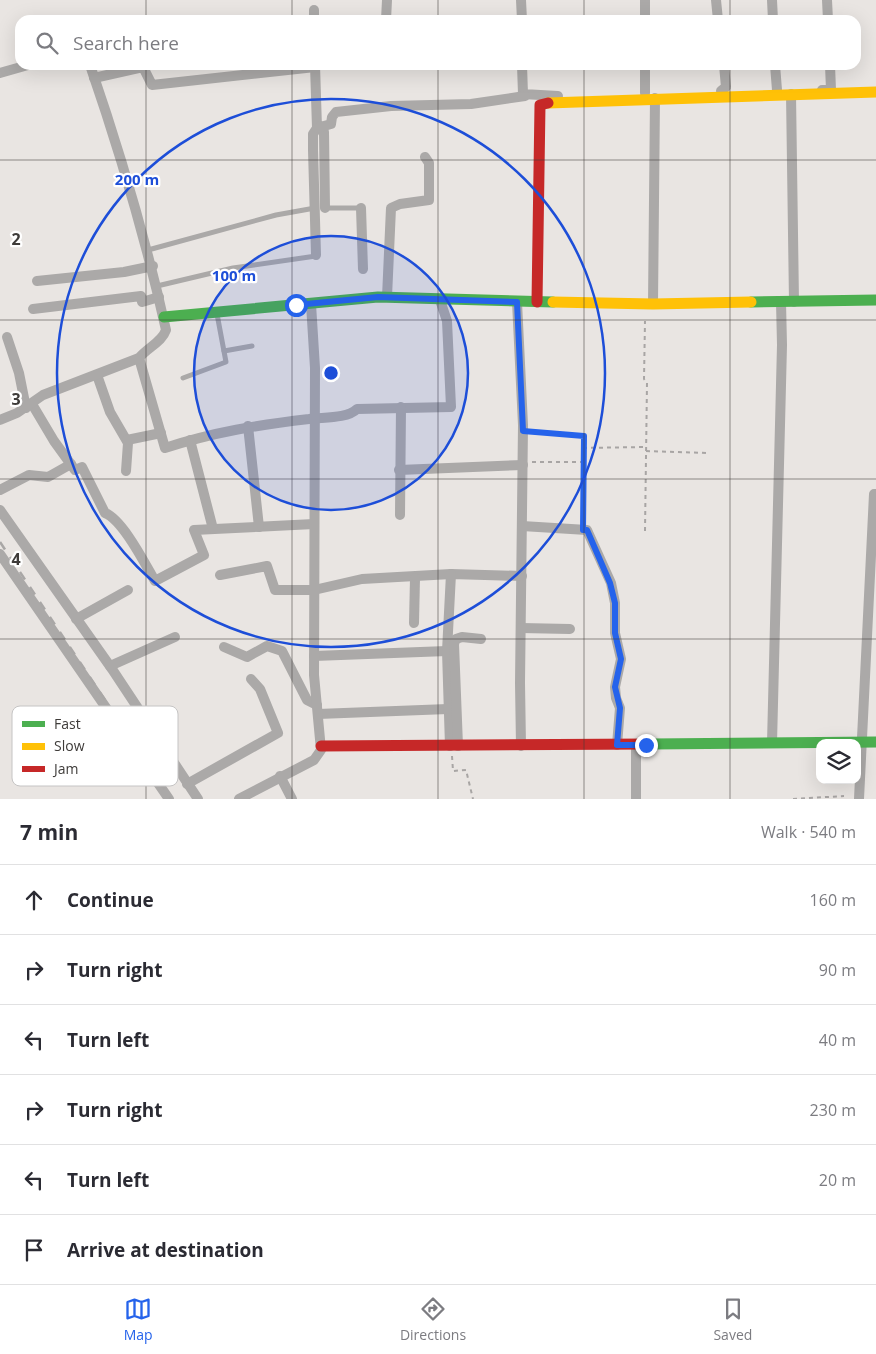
<!DOCTYPE html>
<meta charset="utf-8">
<style>
:root{--surface:#fff;--page:#f2f2f3;--text:#2b2b33;--muted:#7c7c81;--line:#e1e1e2;--accent:#2563eb}
body{margin:0;font-family:"Open Sans",sans-serif;background:var(--page);color:var(--text)}
.controls{position:absolute;right:15px;bottom:15px;display:grid;overflow:hidden;border-radius:10px;box-shadow:0 5px 20px #0002}
.controls button{width:45px;height:45px;display:grid;place-items:center;padding:0;border:0;border-bottom:1px solid var(--line);background:var(--surface);color:var(--text);font:25px sans-serif}
.stop{position:absolute;width:15px;height:15px;margin:-11px;border:4px solid #2563eb;border-radius:50%;background:#fff}
.stop.end{background:#2563eb;border-color:#fff;box-shadow:0 1px 5px #0008}
.list{margin:0;padding:0;list-style:none}
h2{display:flex;justify-content:space-between;align-items:center;height:65px;margin:0;padding:0 20px;font-size:21px}
h2 small{font-size:16px;font-weight:400;color:var(--muted)}
.list li{display:grid;grid-template-columns:32px 1fr auto;gap:15px;align-items:center;box-sizing:border-box;height:70px;padding:0 20px;border-top:1px solid var(--line)}
.list b{display:block;font-size:19px;white-space:nowrap}
.list em{font-size:16px;font-style:normal;color:var(--muted)}
.icon{flex:none;width:28px;height:28px;fill:none;stroke:currentColor;stroke-width:2;stroke-linecap:round;stroke-linejoin:round}
.map{position:relative;flex:none;width:876px;height:799px;overflow:hidden}
.search{position:absolute;background:var(--surface);box-shadow:0 5px 20px #0002;left:15px;right:15px;top:15px;height:55px;display:flex;align-items:center;gap:12px;box-sizing:border-box;padding:0 18px;border-radius:15px;color:var(--muted);font-size:19px}
.sheet{height:485px;background:var(--surface)}
nav{display:flex;justify-content:space-around;align-items:center;box-sizing:border-box;height:70px;border-top:1px solid var(--line);background:var(--surface);font-size:14px;color:var(--muted)}
nav a{display:grid;justify-items:center;gap:2px}
nav .on{color:var(--accent)}
.map>svg:first-child{display:block}
.lines{fill:none;stroke-linecap:round;stroke-linejoin:round}
.path{stroke:#a8a5a4;stroke-width:2;stroke-dasharray:4 4;stroke-linecap:butt}
.lane{stroke:#aba9a8;stroke-width:5}
.street{stroke:#aba9a8;stroke-width:10}
.fast{stroke:#4caf50;stroke-width:11}
.slow{stroke:#ffc107;stroke-width:11}
.jam{stroke:#c62828;stroke-width:11}
.rail{stroke:#a9a7a6;stroke-width:2.5;stroke-dasharray:9 9;stroke-linecap:butt}
.route{stroke:#2563eb;stroke-width:6}
.grid{fill:none;stroke:#3e3b39;stroke-width:1;stroke-opacity:0.55}
.ring{fill:none;stroke:#1d4ed8;stroke-width:2.5}
.key{fill:#fff;stroke:#c5c4c4;stroke-width:1}
.key-label{font-size:14px;fill:#3e3b39}
.grid-label{font-size:16px;text-anchor:middle;font-weight:bold;fill:#3e3b39;stroke:#fff;stroke-width:4.5;stroke-linejoin:round;paint-order:stroke}
.centre{fill:#1d4ed8;stroke:#fff;stroke-width:2.5}
.ring-label{font-size:15px;text-anchor:middle;font-weight:bold;fill:#1d4ed8;stroke:#fff;stroke-width:4.5;stroke-linejoin:round;paint-order:stroke}
</style>
<div class="map">
<svg width="876" height="799" viewBox="0 0 876 799">
<rect width="100%" height="100%" fill="#e9e5e2"/>
<g class="lines">
<g class="path">
<polyline points="533,432 584,436 583,520"/>
<polyline points="583,448 646,447"/>
<polyline points="646,451 707,453"/>
<polyline points="532,462 583,462"/>
<polyline points="645,531 647,383 644,379 645,321"/>
<polyline points="452,756 453,771 466,770 473,799"/>
<polyline points="793,799 844,796"/>
</g>
<g class="lane">
<polyline points="323,208 361,208"/>
<polyline points="148,250 276,215 315,208"/>
<polyline points="157,286 233,268 316,256"/>
<polyline points="224,351 252,346"/>
<polyline points="183,378 226,362 217,314"/>
</g>
<g class="street">
<polyline points="521,0 522,20"/>
<polyline points="645,0 645,20"/>
<polyline points="716,0 718,20"/>
<polyline points="772,0 773,20"/>
<polyline points="827,0 828,20"/>
<polyline points="314,10 314,20"/>
<polyline points="386,20 387,0"/>
<polyline points="315,65 317,128 313,134 313,150 316,255"/>
<polyline points="522,65 523,94 558,96"/>
<polyline points="775,65 777,90"/>
<polyline points="0,73 28,65"/>
<polyline points="94,78 143,67 152,85 315,67"/>
<polyline points="822,90 831,90 830,65"/>
<polyline points="721,91 726,87 724,65"/>
<polyline points="645,93 645,65"/>
<polyline points="791,94 794,302"/>
<polyline points="320,126 324,132 325,208"/>
<polyline points="317,128 331,124 332,117 336,112 391,106 471,104 525,96"/>
<polyline points="361,208 363,269"/>
<polyline points="37,281 124,272 153,266"/>
<polyline points="387,297 391,208 400,204 429,200 429,163 425,157"/>
<polyline points="517,302 523,425 520,683 521,746"/>
<polyline points="653,304 655,98"/>
<polyline points="33,309 141,296 142,302 159,297"/>
<polyline points="7,337 19,373 26,408"/>
<path d="M 139,358 L 165,448 C 214,432 258,425 309,419 C 323,417 347,419 357,409 L 451,407 L 447,321 L 440,300"/>
<polyline points="97,375 110,412 128,443 126,471"/>
<path d="M 32,404 L 54,441 L 75,470 L 82,467 L 105,513 C 123,520 145,564 155,581 L 204,555 L 194,530 L 314,524"/>
<path d="M 0,420 L 17,413 L 43,395 L 139,358 C 148,347 162,342 166,330 C 146,240 120,152 90,65"/>
<polyline points="248,426 259,527"/>
<polyline points="127,440 161,433"/>
<polyline points="190,440 213,529"/>
<polyline points="399,470 523,465"/>
<polyline points="0,490 29,475 48,477 71,464"/>
<polyline points="0,510 112,669 198,799"/>
<polyline points="400,515 401,407"/>
<polyline points="522,526 587,530 611,583 615,603 615,633 621,659 615,687 616,698 620,708 617,745"/>
<polyline points="0,554 169,799"/>
<polyline points="220,575 267,566 275,590 314,590 362,579 451,574 522,576"/>
<polyline points="76,619 128,590"/>
<polyline points="414,623 415,578"/>
<polyline points="521,628 570,629"/>
<polyline points="224,647 247,657 267,646 282,651 307,700 317,705"/>
<polyline points="314,656 447,651"/>
<polyline points="110,666 175,637"/>
<polyline points="318,714 448,709"/>
<polyline points="772,743 782,345 781,302"/>
<polyline points="636,745 636,799"/>
<polyline points="450,746 447,651 451,574"/>
<polyline points="458,746 454,644 456,639 462,637 481,639"/>
<polyline points="280,776 292,799"/>
<polyline points="187,784 278,733 260,689 251,679"/>
<polyline points="239,799 314,760 321,750 314,675 315,368 311,304"/>
<polyline points="859,799 874,494 876,494"/>
</g>
<g class="fast">
<polyline points="751,302 876,300"/>
<polyline points="164,317 378,297 553,302"/>
<polyline points="651,744 876,742"/>
</g>
<g class="slow">
<polyline points="548,103 876,92"/>
<polyline points="553,302 653,304 751,302"/>
</g>
<g class="jam">
<polyline points="537,302 540,105 548,103"/>
<polyline points="321,746 651,744"/>
</g>
<polyline class="rail" points="0,542 171,799"/>
</g>
<g class="lines">
<polyline class="route" points="296,305 378,297 517,302 523,431 584,436 583,530 587,530 610,583 615,603 615,633 621,659 615,687 620,708 617,745 646,745"/>
</g>
<path class="grid" d="M 146,0 L 146,20M 292,0 L 292,20M 438,0 L 438,20M 584,0 L 584,20M 730,0 L 730,20M 146,65 L 146,799M 292,65 L 292,799M 438,65 L 438,799M 584,65 L 584,799M 730,65 L 730,799M 0,160 L 876,160M 0,320 L 876,320M 0,479 L 876,479M 0,639 L 876,639"/>
<circle cx="331" cy="373" r="137" fill="#1d4ed8" fill-opacity=".12"/>
<g class="ring">
<circle cx="331" cy="373" r="137"/>
<circle cx="331" cy="373" r="274"/>
</g>
<rect x="12" y="706" width="166" height="80" rx="8" class="key"/>
<rect x="22" y="721" width="23" height="6" fill="#4caf50"/>
<rect x="22" y="743" width="23" height="7" fill="#ffc107"/>
<rect x="22" y="766" width="23" height="6" fill="#c62828"/>
<g class="key-label">
<text x="54" y="729">Fast</text>
<text x="54" y="751">Slow</text>
<text x="54" y="774">Jam</text>
</g>
<g class="grid-label">
<text x="16" y="245">2</text>
<text x="16" y="405">3</text>
<text x="16" y="565">4</text>
</g>
<circle cx="331" cy="373" r="8" class="centre"/>
<g class="ring-label">
<text x="137" y="185">200 m</text>
<text x="234" y="281">100 m</text>
</g>
</svg>
<div class="controls">
<button><svg class="icon" aria-label="layers" viewBox="0 0 24 24"><path d="M12 4l9 5-9 5-9-5zM3 14l9 5 9-5"/></svg></button>
</div>
<div class="stop" style="left:296px;top:305px"></div>
<div class="stop end" style="left:646px;top:745px"></div>
<div class="search"><svg class="icon" aria-label="search" viewBox="0 0 24 24"><circle cx="10" cy="10" r="6"/><path d="M15 15l6 6"/></svg>Search here</div>
</div>
<section class="sheet">
<h2>7 min<small>Walk · 540 m</small></h2>
<ul class="list">
<li><svg class="icon" aria-label="ahead" viewBox="0 0 24 24"><path d="M12 20V5M6 11l6-6 6 6"/></svg><div><b>Continue</b></div><em>160 m</em></li>
<li><svg class="icon" aria-label="right" viewBox="0 0 24 24"><path d="M7 20v-9h11M14 6l5 5-5 5"/></svg><div><b>Turn right</b></div><em>90 m</em></li>
<li><svg class="icon" aria-label="left" viewBox="0 0 24 24"><path d="M17 20v-9H6M10 6l-5 5 5 5"/></svg><div><b>Turn left</b></div><em>40 m</em></li>
<li><svg class="icon" aria-label="right" viewBox="0 0 24 24"><path d="M7 20v-9h11M14 6l5 5-5 5"/></svg><div><b>Turn right</b></div><em>230 m</em></li>
<li><svg class="icon" aria-label="left" viewBox="0 0 24 24"><path d="M17 20v-9H6M10 6l-5 5 5 5"/></svg><div><b>Turn left</b></div><em>20 m</em></li>
<li><svg class="icon" aria-label="arrive" viewBox="0 0 24 24"><path d="M6 21V4h12l-3 4 3 4H6"/></svg><div><b>Arrive at destination</b></div></li>
</ul>
</section>
<nav>
<a class="on"><svg class="icon" aria-label="map" viewBox="0 0 24 24"><path d="M3 6l6-2 6 2 6-2v14l-6 2-6-2-6 2zM9 4v14M15 6v14"/></svg>Map</a>
<a><svg class="icon" aria-label="directions" viewBox="0 0 24 24"><path d="M12 3l9 9-9 9-9-9zM9 14v-3h6M13 9l2 2-2 2"/></svg>Directions</a>
<a><svg class="icon" aria-label="saved" viewBox="0 0 24 24"><path d="M7 4h10v16l-5-4-5 4z"/></svg>Saved</a>
</nav>
